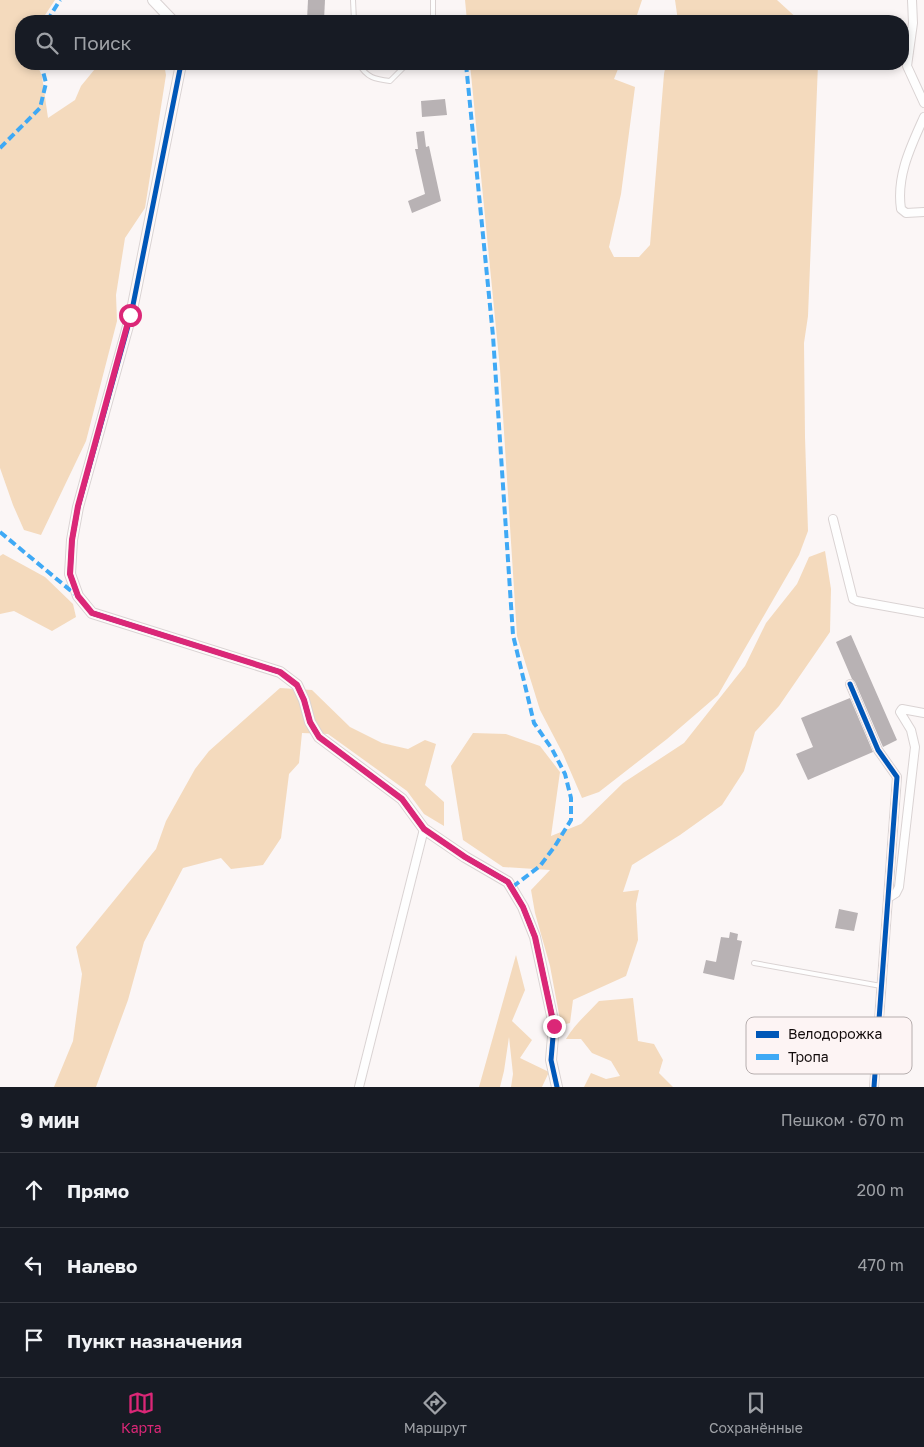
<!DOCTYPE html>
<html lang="ru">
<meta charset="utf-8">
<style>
:root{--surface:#171b24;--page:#242831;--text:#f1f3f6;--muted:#9ea1a6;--line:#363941;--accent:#db2777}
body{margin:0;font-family:"Golos Text",sans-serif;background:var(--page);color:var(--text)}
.stop{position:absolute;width:15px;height:15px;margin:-11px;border:4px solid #db2777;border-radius:50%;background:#fff}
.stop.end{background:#db2777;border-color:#fff;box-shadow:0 1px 5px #0008}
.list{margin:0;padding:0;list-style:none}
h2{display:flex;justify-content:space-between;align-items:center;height:65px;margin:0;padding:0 20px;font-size:21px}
h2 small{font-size:16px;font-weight:400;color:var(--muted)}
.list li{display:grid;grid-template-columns:32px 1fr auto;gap:15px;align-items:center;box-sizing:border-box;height:75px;padding:0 20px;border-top:1px solid var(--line)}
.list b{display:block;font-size:19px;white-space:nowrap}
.list em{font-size:16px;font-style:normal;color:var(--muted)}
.icon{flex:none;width:28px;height:28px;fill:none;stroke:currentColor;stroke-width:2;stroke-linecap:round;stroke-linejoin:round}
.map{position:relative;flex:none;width:924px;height:1087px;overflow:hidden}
.search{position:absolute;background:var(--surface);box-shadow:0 2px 8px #0003;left:15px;right:15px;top:15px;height:55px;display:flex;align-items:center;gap:12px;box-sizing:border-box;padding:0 18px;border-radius:20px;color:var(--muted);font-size:19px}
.sheet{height:290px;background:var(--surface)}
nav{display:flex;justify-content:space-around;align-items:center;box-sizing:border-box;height:70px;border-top:1px solid var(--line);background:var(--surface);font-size:14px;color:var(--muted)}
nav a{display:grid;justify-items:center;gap:2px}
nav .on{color:var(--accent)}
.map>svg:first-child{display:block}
.green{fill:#f4dabd}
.building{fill:#b8b2b4}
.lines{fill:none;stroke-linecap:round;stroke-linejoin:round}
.service-casing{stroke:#dad3d3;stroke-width:6}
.minor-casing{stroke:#dad3d3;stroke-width:10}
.tertiary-casing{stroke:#dad3d3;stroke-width:12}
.service{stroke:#fefefe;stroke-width:4}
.minor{stroke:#fefefe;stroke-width:8}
.tertiary{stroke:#fefefe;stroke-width:10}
.quiet{stroke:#3fa9f5;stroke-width:4;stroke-dasharray:8 4;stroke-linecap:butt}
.cycleway-casing{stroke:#fdf4f4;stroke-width:8}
.cycleway{stroke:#0057b8;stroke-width:5}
.route{stroke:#db2777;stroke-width:6}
.key{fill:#fdf4f4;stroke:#b6aeae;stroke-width:1}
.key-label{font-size:14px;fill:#120b0b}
</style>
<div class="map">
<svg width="924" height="1087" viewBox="0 0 924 1087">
<rect width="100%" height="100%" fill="#fbf6f6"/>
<g class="green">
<polygon points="0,0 55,0 41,21 21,21 21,64 37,64 42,76 48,118 75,100 81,86 99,64 164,64 166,75 145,208 125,238 116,295 117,321 86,441 41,535 24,530 13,505 0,468"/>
<polygon points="465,0 642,0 635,21 467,21"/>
<polygon points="675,0 777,0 800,21 678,21"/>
<polygon points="470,64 620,64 614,79 635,87 621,194 609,247 614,257 639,257 650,245 664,74 666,64 818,64 808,316 804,343 805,437 808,531 799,555 718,695 667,739 599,792 582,798 563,754 540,710 517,636 500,369"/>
<polygon points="825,551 831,589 830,632 779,706 755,732 744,771 722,805 680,835 632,865 623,892 639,890 636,904 638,940 626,976 573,1000 570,1023 561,1025 550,966 535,913 531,890 550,870 503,867 463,840 451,766 473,733 506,734 540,746 560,772 551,836 581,824 623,783 684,743 745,666 766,623 797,584 809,557"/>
<polygon points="3,554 45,577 73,604 76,617 52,631 14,611 0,614 0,556"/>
<polygon points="280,688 312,690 350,727 382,743 408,749 425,740 436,744 425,785 444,802 444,826 424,814 407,791 328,734 302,733 299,763 289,774 281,838 263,865 231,869 221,858 183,868 144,942 128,1000 96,1087 54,1087 73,1041 82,974 76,947 156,849 166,821 195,769 209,751"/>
<polygon points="516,955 525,990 512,1021 532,1040 520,1058 549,1072 542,1087 511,1087 513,1074 509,1037 504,1071 500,1087 479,1087"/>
<path d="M 633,998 L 638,1041 L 654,1044 L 663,1060 L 659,1073 L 673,1087 L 584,1087 L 591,1073 L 606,1079 L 620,1076 L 611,1061 L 592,1053 L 581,1039 L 566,1039 C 575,1024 588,1013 599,1001 Z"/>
</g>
<g class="building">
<polygon points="308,0 325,0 324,20 307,20"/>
<polygon points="445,99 447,115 422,117 421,101"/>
<polygon points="424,131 426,147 429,146 441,201 412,213 408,201 425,194 415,149 418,149 416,132"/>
<polygon points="851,635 897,740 883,747 855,682 852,679 836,642"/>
<polygon points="850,698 873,752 808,780 796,754 813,747 801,718"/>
<polygon points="839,909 858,913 854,931 835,928"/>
<polygon points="730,932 738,934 737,940 742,941 734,980 703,973 706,960 716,962 721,937 729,938"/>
</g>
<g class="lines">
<defs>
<g id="service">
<polyline points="353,0 354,21"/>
<polyline points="433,0 433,21"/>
<path d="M 359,64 C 367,78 375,79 390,81 L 407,64"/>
<polyline points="754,963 881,986"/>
</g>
<g id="minor">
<polyline points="912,0 913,23 907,66 924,103"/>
<path d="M 924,117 C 911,146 896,176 901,209 L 906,213 L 924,212"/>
<polyline points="833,519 853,599 857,601 924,613"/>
<polyline points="850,684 878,750 897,777 874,1087"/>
<polyline points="888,898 896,893 899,887 915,747 911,730 900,712 902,709 924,713"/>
<polyline points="359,1087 424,829"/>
</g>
<g id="tertiary">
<polyline points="153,0 173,21"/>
<polyline points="181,64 131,315 78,507 72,540 70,574 78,596 92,613 280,672 297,685 304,700 310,722 319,737 402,799 424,829 465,857 508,882 523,907 535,937 554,1025 551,1060 557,1087"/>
</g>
</defs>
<use href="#service" class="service-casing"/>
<use href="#minor" class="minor-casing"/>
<use href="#tertiary" class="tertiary-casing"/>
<use href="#service" class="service"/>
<use href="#minor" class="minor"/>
<use href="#tertiary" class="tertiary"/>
<g class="quiet">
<polyline points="434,17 437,21"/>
<polyline points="47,21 60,0"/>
<polyline points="466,64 493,336 513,635 534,723 552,749 565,774 571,798 571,820 555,846 540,866 511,888"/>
<polyline points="0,148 40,108 46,83 41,64"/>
<polyline points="0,532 76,595"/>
</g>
<defs>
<g id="cycleway">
<polyline points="181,64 131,315 78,507 72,540 70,574 78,596 92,613 280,672 297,685 304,700 310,722 319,737 402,799 424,829 465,857 508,882 523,907 535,937 554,1025 551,1060 557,1087"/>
<polyline points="850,684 878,750 897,777 874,1087"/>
</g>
</defs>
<use href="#cycleway" class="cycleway-casing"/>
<use href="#cycleway" class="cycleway"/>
</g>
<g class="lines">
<polyline class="route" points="130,315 78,506 72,540 70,574 78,596 92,613 280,672 297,685 304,700 310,722 319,737 402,799 424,829 465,857 508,882 523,907 535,937 554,1026"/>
</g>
<rect x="746" y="1017" width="166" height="57" rx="8" class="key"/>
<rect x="756" y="1031" width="23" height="7" fill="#0057b8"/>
<rect x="756" y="1054" width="23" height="6" fill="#3fa9f5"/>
<g class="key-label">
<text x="788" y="1039">Велодорожка</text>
<text x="788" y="1062">Тропа</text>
</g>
</svg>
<div class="stop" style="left:130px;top:315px"></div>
<div class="stop end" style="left:554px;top:1026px"></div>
<div class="search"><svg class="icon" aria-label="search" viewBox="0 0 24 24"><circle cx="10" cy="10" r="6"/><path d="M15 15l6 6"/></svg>Поиск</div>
</div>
<section class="sheet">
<h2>9 мин<small>Пешком · 670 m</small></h2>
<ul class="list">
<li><svg class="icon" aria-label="ahead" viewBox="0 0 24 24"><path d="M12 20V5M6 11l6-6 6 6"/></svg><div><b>Прямо</b></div><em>200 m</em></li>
<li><svg class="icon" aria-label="left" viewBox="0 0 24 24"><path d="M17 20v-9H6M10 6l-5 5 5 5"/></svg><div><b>Налево</b></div><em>470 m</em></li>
<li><svg class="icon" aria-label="arrive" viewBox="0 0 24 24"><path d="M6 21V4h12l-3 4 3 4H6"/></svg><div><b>Пункт назначения</b></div></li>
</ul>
</section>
<nav>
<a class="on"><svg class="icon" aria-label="map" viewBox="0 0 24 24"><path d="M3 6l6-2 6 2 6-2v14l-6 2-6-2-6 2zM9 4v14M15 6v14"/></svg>Карта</a>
<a><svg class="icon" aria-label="directions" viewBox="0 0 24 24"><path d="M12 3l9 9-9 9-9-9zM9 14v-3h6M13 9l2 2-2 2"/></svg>Маршрут</a>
<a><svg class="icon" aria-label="saved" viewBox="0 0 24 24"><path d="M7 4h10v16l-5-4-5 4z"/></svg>Сохранённые</a>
</nav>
